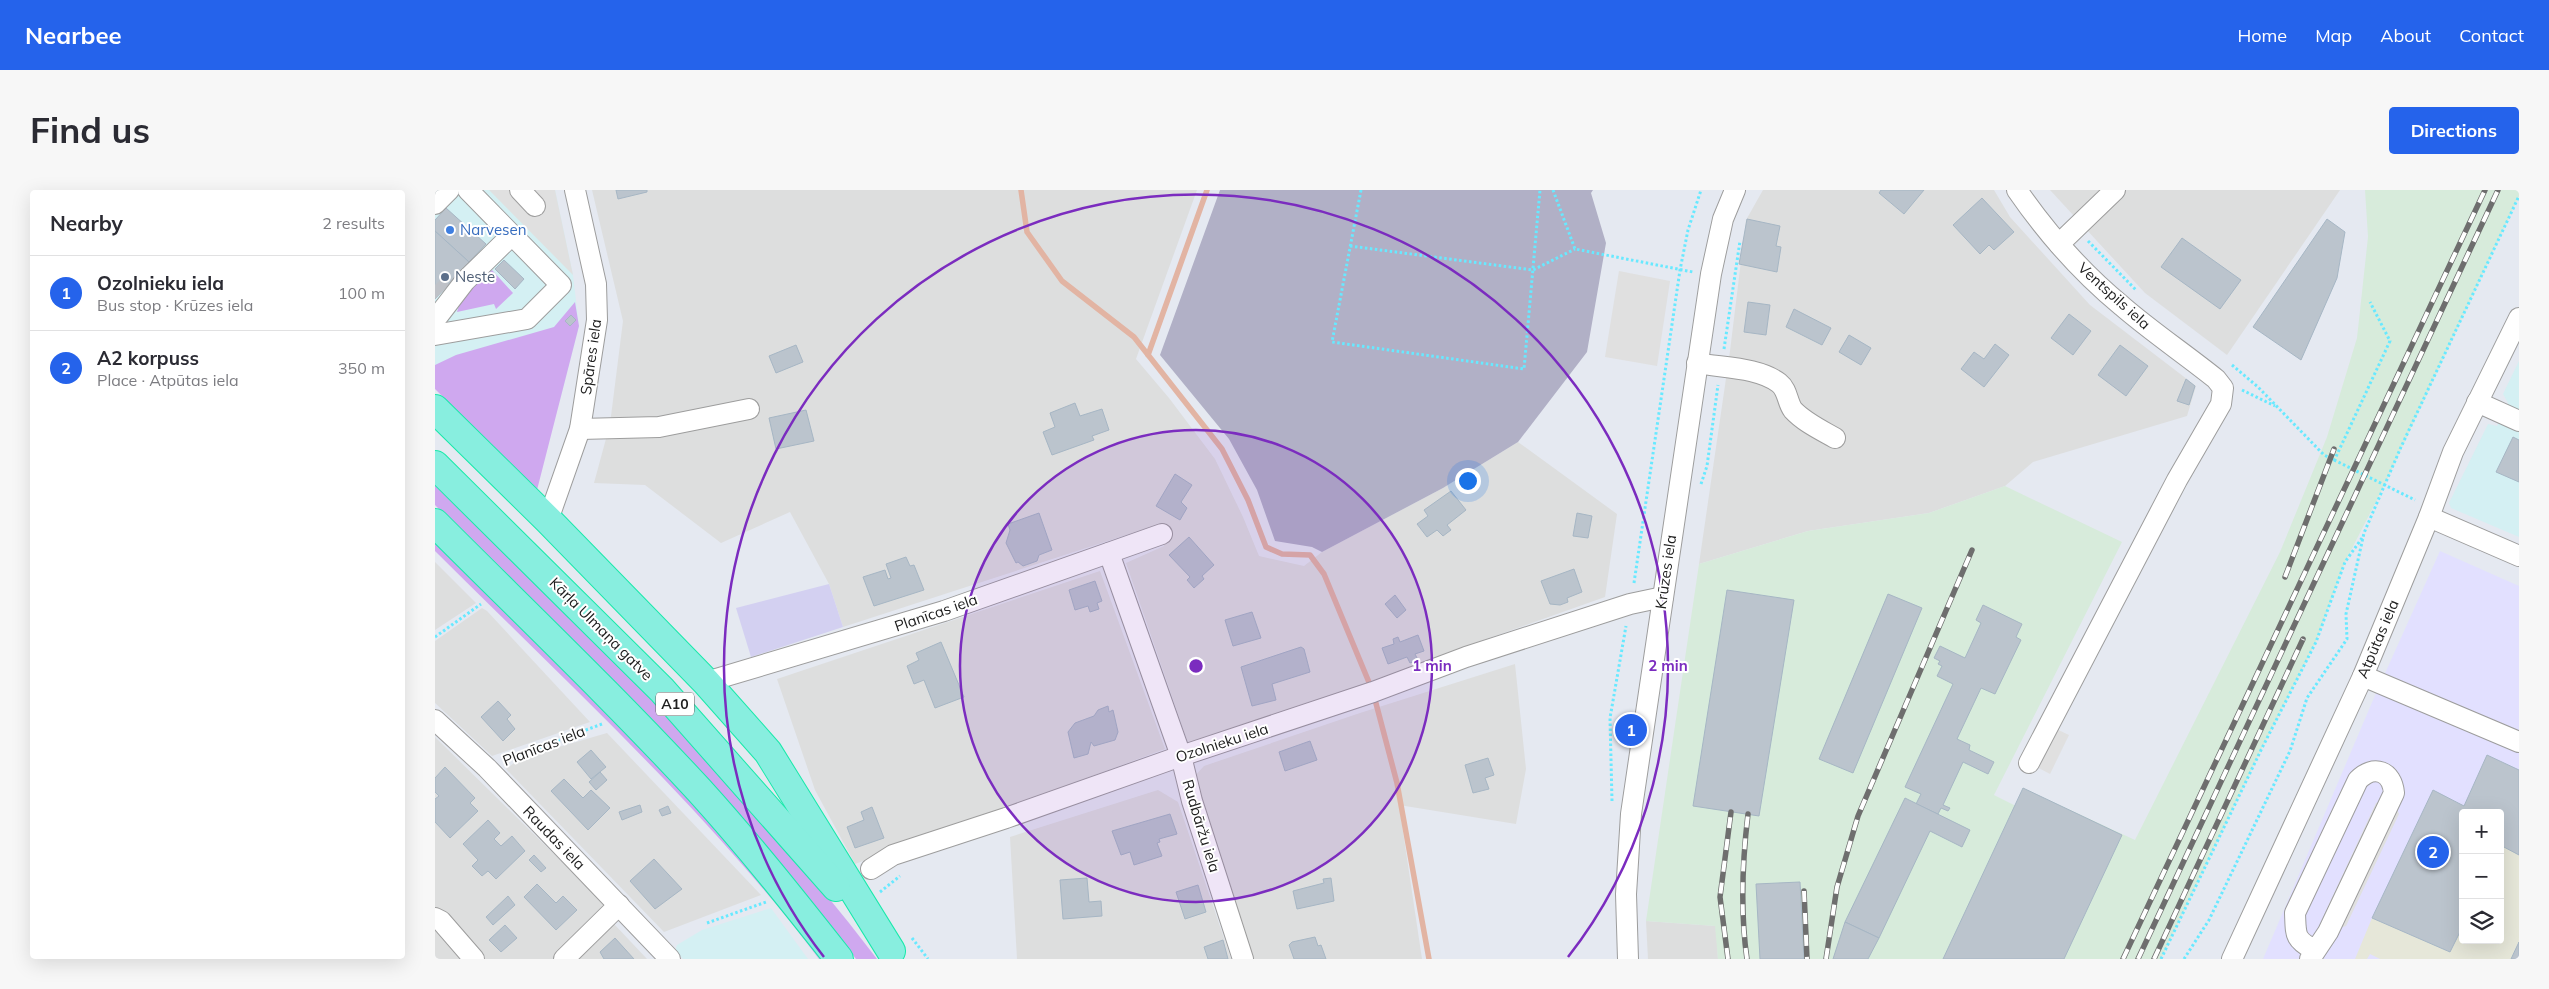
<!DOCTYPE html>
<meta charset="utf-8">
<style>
:root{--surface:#fff;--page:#f7f7f7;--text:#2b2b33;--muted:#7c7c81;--line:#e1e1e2;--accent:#2563eb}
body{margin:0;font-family:Mulish,sans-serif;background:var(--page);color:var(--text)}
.controls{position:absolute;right:15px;bottom:15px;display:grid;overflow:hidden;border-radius:5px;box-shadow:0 5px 20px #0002}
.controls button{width:45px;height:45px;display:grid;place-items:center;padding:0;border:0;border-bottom:1px solid var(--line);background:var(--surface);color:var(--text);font:25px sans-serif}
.you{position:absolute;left:1032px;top:290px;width:18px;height:18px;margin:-12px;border:4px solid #fff;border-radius:50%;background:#1a73e8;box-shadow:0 0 0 8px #1a73e833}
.badge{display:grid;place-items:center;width:32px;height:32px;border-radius:50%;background:var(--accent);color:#fff;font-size:16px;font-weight:700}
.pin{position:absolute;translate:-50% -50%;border:2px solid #fff;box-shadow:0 1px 5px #0006}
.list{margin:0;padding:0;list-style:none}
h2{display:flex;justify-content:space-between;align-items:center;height:65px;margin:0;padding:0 20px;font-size:21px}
h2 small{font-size:16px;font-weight:400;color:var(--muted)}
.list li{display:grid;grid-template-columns:32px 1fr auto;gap:15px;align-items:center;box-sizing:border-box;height:75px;padding:0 20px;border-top:1px solid var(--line)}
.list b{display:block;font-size:19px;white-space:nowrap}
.list p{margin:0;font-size:16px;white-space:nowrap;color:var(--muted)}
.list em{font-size:16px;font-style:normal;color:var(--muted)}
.icon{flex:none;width:28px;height:28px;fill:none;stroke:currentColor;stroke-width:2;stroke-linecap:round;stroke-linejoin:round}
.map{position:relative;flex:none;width:2084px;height:769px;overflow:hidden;border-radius:5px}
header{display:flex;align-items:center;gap:30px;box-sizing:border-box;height:70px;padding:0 25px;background:var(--accent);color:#fff}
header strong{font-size:24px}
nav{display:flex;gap:28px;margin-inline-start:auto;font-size:18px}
.intro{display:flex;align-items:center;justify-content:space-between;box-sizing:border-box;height:120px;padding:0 30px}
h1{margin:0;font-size:35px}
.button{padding:12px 22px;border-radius:5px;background:var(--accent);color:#fff;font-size:18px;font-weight:700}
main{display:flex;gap:30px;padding:0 30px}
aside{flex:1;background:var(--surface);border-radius:5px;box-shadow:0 5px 20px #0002}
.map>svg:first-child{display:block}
.residential{fill:#dddede}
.commercial{fill:#d4f0f3}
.industrial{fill:#d7ebdb}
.education{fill:#e2e0ff;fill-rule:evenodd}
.construction{fill:#b1b0c6}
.farmland{fill:#d3d0f1}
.grass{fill:#cfa8ef}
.parking{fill:#e0e0e0}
.plaza{fill:#e6e7d9}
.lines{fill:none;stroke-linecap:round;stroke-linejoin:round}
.stream{stroke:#e2b4a3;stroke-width:5.5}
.building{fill:#bbc4cd;stroke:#a6b6c4}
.minor-tunnel{stroke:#bec1c7;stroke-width:20;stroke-dasharray:20 10;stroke-linecap:butt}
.minor-casing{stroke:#9d9d9d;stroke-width:22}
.highway-casing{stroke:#19e9aa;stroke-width:30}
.path{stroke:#68e9ff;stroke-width:3;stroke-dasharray:2.5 2.5;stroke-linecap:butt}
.minor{stroke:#fff;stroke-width:20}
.highway{stroke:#88eedf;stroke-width:28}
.rail-casing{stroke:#6e6e6e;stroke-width:5.5}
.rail{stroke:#fff;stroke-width:4;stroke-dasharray:11;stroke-linecap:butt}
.ring{fill:none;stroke:#7b2cbf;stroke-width:2.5}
.shop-dot{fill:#3f7fe0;stroke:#fff;stroke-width:2}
.service-dot{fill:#5c6f8a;stroke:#fff;stroke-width:2}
.labels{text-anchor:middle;stroke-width:4;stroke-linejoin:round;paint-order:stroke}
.shield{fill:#fff;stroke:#636363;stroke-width:1}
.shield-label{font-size:14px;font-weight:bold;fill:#202020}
.shop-label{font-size:15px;fill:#366cbe;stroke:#fff;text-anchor:start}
.service-label{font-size:15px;fill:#4e5e75;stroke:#fff;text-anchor:start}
.street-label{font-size:15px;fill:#202020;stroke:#fff}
.centre{fill:#7b2cbf;stroke:#fff;stroke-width:2.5}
.ring-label{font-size:15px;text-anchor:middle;font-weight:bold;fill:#7b2cbf;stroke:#fff;stroke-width:4;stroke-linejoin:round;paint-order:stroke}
</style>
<header>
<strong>Nearbee</strong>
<nav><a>Home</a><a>Map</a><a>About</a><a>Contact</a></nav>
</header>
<div class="intro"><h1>Find us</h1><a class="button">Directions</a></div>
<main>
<aside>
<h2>Nearby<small>2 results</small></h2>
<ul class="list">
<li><span class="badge">1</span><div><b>Ozolnieku iela</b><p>Bus stop · Krūzes iela</p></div><em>100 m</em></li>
<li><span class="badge">2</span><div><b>A2 korpuss</b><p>Place · Atpūtas iela</p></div><em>350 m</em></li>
</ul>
</aside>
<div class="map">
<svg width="2084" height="769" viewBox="0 0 2084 769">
<rect width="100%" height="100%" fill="#e5e9f1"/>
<g class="residential">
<polygon points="157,0 762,0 701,169 734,208 780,269 808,327 824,366 869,376 887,362 1008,298 1083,252 1182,324 1170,407 1006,465 1009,472 753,553 691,373 729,356 727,344 722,335 408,437 394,394 355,322 286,353 210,295 159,293 175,234 188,131"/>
<polygon points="1328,0 1559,0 1575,27 1655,115 1761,196 1752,226 1598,272 1570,296 1494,323 1373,341 1264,374 1295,161 1311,30"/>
<polygon points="1615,0 1905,0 1792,165 1710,103"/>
<polygon points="0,372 41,413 0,440"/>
<polygon points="665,381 730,559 420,674 380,600 342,489"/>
<polygon points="47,418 52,421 155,532 57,566 0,513 0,451"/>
<polygon points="1080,474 1091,579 1081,634 964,615 987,769 816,769 757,589 769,576 925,523"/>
<polygon points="172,543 326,705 229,742 71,579 86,568"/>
<polygon points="0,547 168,712 168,723 123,769 48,769 0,720"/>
<polygon points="723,600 743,612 796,769 582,769 575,647"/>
<polygon points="1211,731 1281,736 1283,769 1213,769"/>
<polygon points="0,733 33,769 0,769"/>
<polygon points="179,734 212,769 137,769 170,737"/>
</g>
<g class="commercial">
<polygon points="0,0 120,0 138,85 144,136 125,210 0,184"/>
<polygon points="2084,171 2084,347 2016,318 2014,313 2053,234 2062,236 2073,213 2068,204"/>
<polygon points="336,718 373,769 248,769 240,761 242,755 267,740"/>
</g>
<polygon class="industrial" points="1930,0 2084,0 2084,6 1949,296 1910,372 1881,452 1826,560 1726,769 1283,769 1280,736 1211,731 1264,374 1373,341 1494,323 1570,296 1687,352 1559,605 1581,616 1588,598 1700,650 1845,362 1892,247 1922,148 1933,47"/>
<path class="education" d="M 2005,361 L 2084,396 L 2084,769 L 1828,769 L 1938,510 ZM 2028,623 L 2065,623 L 2065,750 L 2028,750 Z"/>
<polygon class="construction" points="785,0 1158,0 1156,3 1171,53 1152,162 1083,252 1008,298 887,362 877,357 840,351 822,300 794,249 725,165"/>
<polygon class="farmland" points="394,394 408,437 316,467 301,418"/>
<g class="grass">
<polygon points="57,80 78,103 61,119 59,114 22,122 26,109"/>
<polygon points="140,112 144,136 102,300 0,199 0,175 21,165 119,137"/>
<path d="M 0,295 C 154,446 311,597 442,769 L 421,769 L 378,713 L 253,568 L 0,315 Z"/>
<path d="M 0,352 L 246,599 L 344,712 L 389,769 L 384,769 C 272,620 131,492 0,361 Z"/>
</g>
<g class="parking">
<polygon points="54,0 120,0 138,85"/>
<polygon points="1184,81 1235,91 1222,176 1170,167"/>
<polygon points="1613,535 1634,545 1615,584 1594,573"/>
<polygon points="1951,610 1892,735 1889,725 1941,613"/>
<polygon points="1960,615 1964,624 1911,736 1902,739"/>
</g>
<polygon class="plaza" points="2067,656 2084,665 2084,752 2076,769 1945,769 1935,764 1932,769 1920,769 1937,728 2015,762 2028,736 2028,750 2065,750"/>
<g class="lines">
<g class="stream">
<polyline points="586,0 592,42 627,91 699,147 787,259 813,310 831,357 847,364 875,365 889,384 938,502 962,593 994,769"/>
<polyline points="713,165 772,0"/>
</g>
</g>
<g class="building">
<polygon points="181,0 212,0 212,2 183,9"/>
<polygon points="1446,0 1489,0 1469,24 1444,3"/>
<polygon points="1547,8 1579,42 1559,60 1554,55 1545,64 1518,35"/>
<polygon points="11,18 51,54 34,72 0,41 0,30"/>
<polygon points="1312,29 1345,36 1341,56 1346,57 1342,82 1304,74"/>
<polygon points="1892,29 1910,42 1902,88 1866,170 1818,137"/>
<polygon points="0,41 34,72 0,109"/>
<polygon points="1747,48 1806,90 1785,119 1726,77"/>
<polygon points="69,70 89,89 80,99 60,79"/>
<polygon points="1313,112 1335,115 1331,145 1309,142"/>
<polygon points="1359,119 1396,138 1387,155 1351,137"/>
<polygon points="1634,124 1656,141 1638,165 1616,148"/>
<polygon points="136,125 141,130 135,136 130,131"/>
<polygon points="1414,145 1436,158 1426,175 1404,162"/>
<polygon points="1560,154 1574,165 1549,197 1526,179 1539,162 1549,169"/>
<polygon points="361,155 368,172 341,183 334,166"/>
<polygon points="1685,155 1713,176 1691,206 1663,185"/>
<polygon points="1751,189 1760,196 1754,215 1742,211"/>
<polygon points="640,213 645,226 667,219 674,240 657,246 659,250 617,265 608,242 620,237 615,223"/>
<polygon points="371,220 379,251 341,259 334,228"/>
<polygon points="2078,247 2084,250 2084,292 2061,282"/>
<polygon points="740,284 757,295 746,312 752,318 745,330 721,316"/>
<polygon points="1016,301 1031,320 1012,335 1016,340 1008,346 1002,340 992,347 982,334 993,326 989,320"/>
<polygon points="604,323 617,360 604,365 602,371 588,376 583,372 581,373 571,353 575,340 573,334"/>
<polygon points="1142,323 1157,326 1153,348 1138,346"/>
<polygon points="754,347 779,375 767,386 769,389 759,398 752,390 755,387 734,365"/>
<polygon points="471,367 475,376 479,375 489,400 439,416 428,387 450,380 453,389 456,388 451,374"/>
<polygon points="1139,379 1147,402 1132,408 1133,412 1125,415 1115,414 1106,391"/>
<polygon points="660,391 667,411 662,413 664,419 655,422 653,416 640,420 634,400"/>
<polygon points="1292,400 1359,410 1324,626 1258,616"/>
<polygon points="1453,404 1487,418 1418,583 1384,569"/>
<polygon points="960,405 971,420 962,428 950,414"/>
<polygon points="1548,415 1587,434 1581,447 1586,450 1560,504 1546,498 1522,549 1535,555 1534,560 1559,572 1553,584 1528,572 1508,615 1515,618 1513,621 1506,618 1503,624 1481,614 1486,604 1470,597 1518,494 1502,486 1507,476 1503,474 1505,471 1499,468 1505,456 1530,468 1546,433 1541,430"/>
<polygon points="817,422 826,448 798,456 790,430"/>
<polygon points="983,445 989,461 980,464 983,470 975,473 972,467 953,474 947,458 959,454 958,449 963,447 965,452"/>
<polygon points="506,452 529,507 500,518 489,490 479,494 472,476 484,470 481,463"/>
<polygon points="866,457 869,459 875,482 837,494 841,510 817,516 806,477"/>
<polygon points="63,511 76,525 72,529 80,539 68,551 46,527"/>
<polygon points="673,516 674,522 678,520 683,542 680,550 659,556 656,552 653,564 639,568 633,542 640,533 659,526 663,520"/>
<polygon points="875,551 882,570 850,581 844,562"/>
<polygon points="156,560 171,577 156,589 142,572"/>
<polygon points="2052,565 2084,580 2084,665 2067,656 2065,659 2065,623 2028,623 2028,736 2015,762 1937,728 1998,600 2029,616"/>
<polygon points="1053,568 1059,585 1050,588 1054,599 1038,603 1030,575"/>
<polygon points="10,577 40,608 35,613 43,621 15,648 0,632 0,609 4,606 0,602 0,588"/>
<polygon points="165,582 172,590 161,600 154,592"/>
<polygon points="129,589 148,608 156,600 175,618 153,640 116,601"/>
<polygon points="1588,598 1687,645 1629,769 1508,769"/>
<polygon points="1470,608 1535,640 1527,657 1495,641 1444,748 1410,732"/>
<polygon points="205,615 207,622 187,630 184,622"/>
<polygon points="233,616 236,623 227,626 224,620"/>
<polygon points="437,617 449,648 420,658 412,637 429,630 426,622"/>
<polygon points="735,624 742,644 724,649 725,652 722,653 727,666 699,675 695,662 686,665 677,641"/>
<polygon points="53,630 65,643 59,649 66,656 77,646 90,661 61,689 53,681 47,686 37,676 43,670 28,654"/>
<polygon points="99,665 111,678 106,682 94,670"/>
<polygon points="219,669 247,699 220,719 195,691"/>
<polygon points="652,688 654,712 666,711 667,726 628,729 625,690"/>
<polygon points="896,688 899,711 862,719 858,701 889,693 888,689"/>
<polygon points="1365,692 1369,769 1325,769 1321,694"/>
<polygon points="102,694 121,713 128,706 142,720 121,740 89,707"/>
<polygon points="763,695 771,722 750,729 741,702"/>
<polygon points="73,706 80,715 58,735 51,727"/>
<polygon points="1410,732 1444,748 1433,769 1398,769"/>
<polygon points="70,735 82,748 66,762 54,750"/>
<polygon points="880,747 883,756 886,755 891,769 859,769 854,755 857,752"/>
<polygon points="180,748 199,769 169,769 165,762"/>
<polygon points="788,750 793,769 773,769 769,757"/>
<polygon points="2084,752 2084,769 2076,769"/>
</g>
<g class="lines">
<polyline class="minor-tunnel" points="0,95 7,102"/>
<defs>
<g id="minor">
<polyline points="85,0 100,16"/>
<path d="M 1582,0 C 1611,42 1647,83 1687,116 C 1717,142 1750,164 1781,189 L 1788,198 L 1786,214 L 1742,290 L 1594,573"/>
<polyline points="0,14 14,0"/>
<polyline points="1624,54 1680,0"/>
<polyline points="0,130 30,91 77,45"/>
<polyline points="0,145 92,129 126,95 33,0"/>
<path d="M 1262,173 C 1287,178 1323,177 1344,193 C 1353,200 1352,212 1358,220 C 1369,232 1386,240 1400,248"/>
<polyline points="2042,212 2084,231"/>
<polyline points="145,239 224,237 314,219"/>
<polyline points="1994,327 2084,366"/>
<polyline points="113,330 145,239 162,130 161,94 140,0"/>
<polyline points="674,363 746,566 757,611 808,769"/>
<polyline points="1928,486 2084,552"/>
<polyline points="271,492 509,421 727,344"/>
<polyline points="0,530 52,578 235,769"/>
<polyline points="436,679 458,665 571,628 746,566 938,502 1031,467 1195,414 1228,407"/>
<polyline points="0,728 6,731 39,769"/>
<polyline points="129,769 184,715"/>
<polyline points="1193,769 1191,704 1196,624 1276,84 1288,29 1300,0"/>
<polyline points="1797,769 1928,486 1994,327 2018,262 2084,128"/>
<path d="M 1875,769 L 1893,742 L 1959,603 C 1957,581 1939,574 1923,590 L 1860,723 C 1861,745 1859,749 1879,760"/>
</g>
<g id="highway">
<polyline points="0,219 113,330 271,492 333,562 456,761"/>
<polyline points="0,275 227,500 401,697"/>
<path d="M 0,333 C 89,422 179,508 264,600 C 313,654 359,712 404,769"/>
</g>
</defs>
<use href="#minor" class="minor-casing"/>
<use href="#highway" class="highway-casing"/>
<g class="path">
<polyline points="926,0 897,152 1089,179 1105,0"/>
<polyline points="1118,0 1140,59 1258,82"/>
<polyline points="1653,51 1701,100"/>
<polyline points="915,56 1098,80 1140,59"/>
<polyline points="1289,159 1305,51"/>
<polyline points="1797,175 1823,197 1889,265 1980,310"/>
<polyline points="1807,200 1840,216"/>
<polyline points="1899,271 1955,151 1935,112"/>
<polyline points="1266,294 1272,276 1283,195"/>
<polyline points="1199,393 1245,80 1253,40 1266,0"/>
<polyline points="0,447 46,414"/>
<polyline points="71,570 167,534"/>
<polyline points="1177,611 1175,528 1191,436"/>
<polyline points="445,702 465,686"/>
<polyline points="272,733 331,712"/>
<polyline points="477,748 493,769"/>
<polyline points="1726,769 1826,560 1881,452 1910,372 1927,348"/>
<polyline points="1749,769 1774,730 1855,561 1872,508 1912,449 1911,424 1929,343 1966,257 2084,6"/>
</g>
<use href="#minor" class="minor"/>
<use href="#highway" class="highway"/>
<defs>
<g id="rail">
<polyline points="1850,387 1899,259"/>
<polyline points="1369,701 1372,769"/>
<polyline points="1293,769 1285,707 1296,622"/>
<path d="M 1312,769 C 1305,720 1307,674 1313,624"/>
<polyline points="1391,769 1402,697 1423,626 1537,360"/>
<polyline points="1688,769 2050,0"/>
<polyline points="1703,769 2063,0"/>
<polyline points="1719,769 1868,449"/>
</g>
</defs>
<use href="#rail" class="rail-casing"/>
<use href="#rail" class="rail"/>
</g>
<circle cx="761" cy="476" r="236" fill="#7b2cbf" fill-opacity=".12"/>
<g class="ring">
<circle cx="761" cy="476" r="236"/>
<path d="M389 767A472 472 0 1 1 1133 767"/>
</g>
<circle class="shop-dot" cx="15" cy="40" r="5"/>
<circle class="service-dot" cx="10" cy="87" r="5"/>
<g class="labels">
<rect class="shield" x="221" y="502.5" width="38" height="23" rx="4"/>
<g class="shield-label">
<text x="240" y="519">A10</text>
</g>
<g class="shop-label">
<text x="25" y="45">Narvesen</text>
</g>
<g class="service-label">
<text x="20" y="92">Neste</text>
</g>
<g class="street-label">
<text transform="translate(1679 106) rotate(42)" y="5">Ventspils iela</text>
<text transform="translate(156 167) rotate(-82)" y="5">Spāres iela</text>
<text transform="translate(1231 382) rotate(-82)" y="5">Krūzes iela</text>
<text transform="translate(501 423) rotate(-19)" y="5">Planīcas iela</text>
<text transform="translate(166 439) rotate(45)" y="5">Kārļa Ulmaņa gatve</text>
<text transform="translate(1943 449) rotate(-67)" y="5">Atpūtas iela</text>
<text transform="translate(787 553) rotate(-18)" y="5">Ozolnieku iela</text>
<text transform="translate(109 556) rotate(-21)" y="5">Planīcas iela</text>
<text transform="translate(766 636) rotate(73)" y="5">Rudbāržu iela</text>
<text transform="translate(119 648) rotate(46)" y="5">Raudas iela</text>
</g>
</g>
<circle cx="761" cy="476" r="8" class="centre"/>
<g class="ring-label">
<text x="997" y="481">1 min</text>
<text x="1233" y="481">2 min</text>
</g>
</svg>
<div class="controls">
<button>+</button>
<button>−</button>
<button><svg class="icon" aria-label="layers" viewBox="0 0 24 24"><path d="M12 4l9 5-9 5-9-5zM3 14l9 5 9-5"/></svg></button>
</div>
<div class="you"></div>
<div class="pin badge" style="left:1196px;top:540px">1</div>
<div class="pin badge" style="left:1998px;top:662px">2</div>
</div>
</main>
